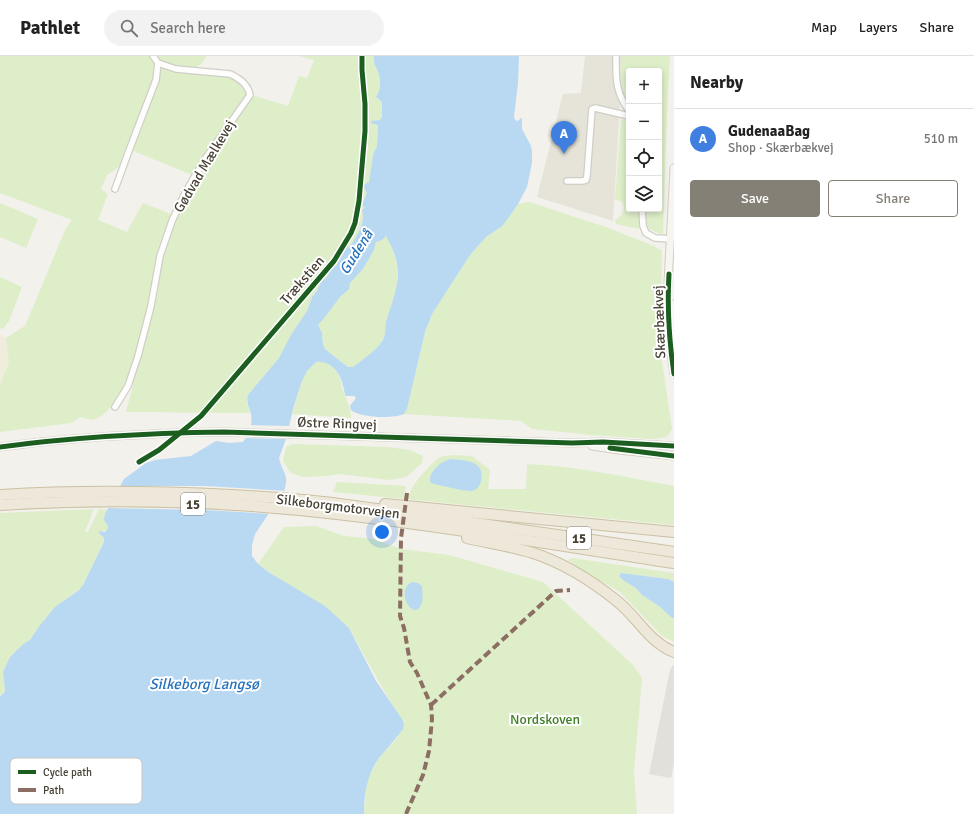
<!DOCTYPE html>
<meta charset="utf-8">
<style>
:root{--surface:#fff;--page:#f2f2f2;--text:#222;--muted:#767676;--line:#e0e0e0;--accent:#848075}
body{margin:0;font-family:Signika,sans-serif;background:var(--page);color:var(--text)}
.controls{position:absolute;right:12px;top:12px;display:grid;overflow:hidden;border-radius:4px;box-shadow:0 2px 6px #0003}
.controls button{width:36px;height:36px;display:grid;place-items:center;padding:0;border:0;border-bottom:1px solid var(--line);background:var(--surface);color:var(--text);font:20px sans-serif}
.you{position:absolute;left:382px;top:476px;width:14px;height:14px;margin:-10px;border:3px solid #fff;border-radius:50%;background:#1a73e8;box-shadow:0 0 0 6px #1a73e833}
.badge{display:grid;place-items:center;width:26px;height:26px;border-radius:50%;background:var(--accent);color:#fff;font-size:13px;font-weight:700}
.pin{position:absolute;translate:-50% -33px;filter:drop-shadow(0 1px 2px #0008)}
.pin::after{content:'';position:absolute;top:21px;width:14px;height:12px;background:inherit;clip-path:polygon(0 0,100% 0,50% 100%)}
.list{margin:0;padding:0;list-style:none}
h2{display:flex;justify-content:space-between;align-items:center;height:52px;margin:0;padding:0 16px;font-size:17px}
h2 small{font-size:13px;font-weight:400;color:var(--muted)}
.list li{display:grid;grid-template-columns:26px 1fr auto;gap:12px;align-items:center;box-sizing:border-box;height:60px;padding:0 16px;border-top:1px solid var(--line)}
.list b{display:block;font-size:15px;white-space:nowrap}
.list p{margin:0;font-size:13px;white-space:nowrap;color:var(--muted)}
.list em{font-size:13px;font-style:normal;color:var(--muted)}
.actions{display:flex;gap:8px;padding:12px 16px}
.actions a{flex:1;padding:9px 0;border:1px solid var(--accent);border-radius:4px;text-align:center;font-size:14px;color:var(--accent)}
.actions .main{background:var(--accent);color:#fff}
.icon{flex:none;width:22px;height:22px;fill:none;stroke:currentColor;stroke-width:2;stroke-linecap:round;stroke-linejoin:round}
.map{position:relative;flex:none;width:674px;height:758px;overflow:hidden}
header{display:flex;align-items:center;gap:24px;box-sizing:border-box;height:56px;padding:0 20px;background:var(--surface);border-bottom:1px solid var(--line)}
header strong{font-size:19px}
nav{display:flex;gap:22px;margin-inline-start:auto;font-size:14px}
.search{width:280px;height:36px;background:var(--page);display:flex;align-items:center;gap:10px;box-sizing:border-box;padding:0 14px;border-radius:22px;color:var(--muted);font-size:15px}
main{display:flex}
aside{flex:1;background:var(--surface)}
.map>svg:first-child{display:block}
.residential{fill:#e6e3d8}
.education{fill:#f0eddd}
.green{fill:#ddeec9}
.parking{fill:#e1e0da}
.water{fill:#b9d8f2;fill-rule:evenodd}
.pier{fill:#f2f1eb}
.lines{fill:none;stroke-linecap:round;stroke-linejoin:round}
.street-casing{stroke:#d0cec8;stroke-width:8}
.secondary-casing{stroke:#d2cec1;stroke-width:9}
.highway-casing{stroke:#ccc0a4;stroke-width:12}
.street{stroke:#fdfdfc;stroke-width:5.5}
.secondary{stroke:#f7f5ef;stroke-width:7}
.highway{stroke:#ede8d9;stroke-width:10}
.quiet{stroke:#8d6e63;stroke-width:4;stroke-dasharray:8 4;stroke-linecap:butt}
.cycleway-casing{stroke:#fff;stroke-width:8}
.cycleway{stroke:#1b5e20;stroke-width:5}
.labels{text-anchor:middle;stroke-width:4;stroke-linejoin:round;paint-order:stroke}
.shield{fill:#fff;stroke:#807b72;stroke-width:1}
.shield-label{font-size:13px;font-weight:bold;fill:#494336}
.street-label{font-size:14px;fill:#494336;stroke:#fff}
.park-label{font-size:14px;fill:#407f24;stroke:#fff}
.water-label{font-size:15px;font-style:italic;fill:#2773bd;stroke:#fff}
.key{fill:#fff;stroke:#c8c7c3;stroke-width:1}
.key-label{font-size:11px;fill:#494336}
</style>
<header>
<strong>Pathlet</strong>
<div class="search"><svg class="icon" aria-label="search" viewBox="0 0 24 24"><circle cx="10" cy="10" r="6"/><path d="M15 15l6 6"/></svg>Search here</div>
<nav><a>Map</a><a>Layers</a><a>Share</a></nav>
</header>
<main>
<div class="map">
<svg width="674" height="758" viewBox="0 0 674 758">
<rect width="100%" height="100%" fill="#f2f1eb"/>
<polygon class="residential" points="585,0 623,0 613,165 537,141 563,38 581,37"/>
<polygon class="education" points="0,279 6,282 9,307 0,328"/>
<g class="green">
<path d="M 0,0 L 207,0 C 205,2 203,6 201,8 C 191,17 171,9 160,6 L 119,111 L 107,119 L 101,133 L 108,138 L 98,164 L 127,176 L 143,147 L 171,158 C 167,171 160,184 157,198 C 155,206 155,214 154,222 C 147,256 130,351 95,363 C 90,365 84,362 80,361 L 71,367 L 0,376 L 0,328 L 9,307 L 6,282 L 25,270 L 66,172 L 72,164 L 0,137 Z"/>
<path d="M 299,0 L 374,0 C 373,7 377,10 378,16 C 381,25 380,34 377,43 L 382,46 L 382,61 L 380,64 L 375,64 L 378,69 L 377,90 L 373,99 L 369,126 L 364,130 L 367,137 L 362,149 L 365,152 C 362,165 359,179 350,190 L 346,191 L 337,209 L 312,241 L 307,255 L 292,279 L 279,302 L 248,339 L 247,347 L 250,357 L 126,356 L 158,236 L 160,214 L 165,189 L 177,158 L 202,113 L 250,42 L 255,40 L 288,50 L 299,20 L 307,22 L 314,4 Z"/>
<path d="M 622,0 L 670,0 L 666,81 L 663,179 L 646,172 L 645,153 L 659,153 L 659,15 L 629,15 L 629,48 C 619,34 619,17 622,0 Z"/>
<polygon points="159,11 190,17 229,20 236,25 247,38 246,42 203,101 192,119 131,94"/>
<path d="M 621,63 L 629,65 L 629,153 L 639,153 L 639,173 L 616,168 L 615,164 C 621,161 624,157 624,150 L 621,145 L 615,144 Z"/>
<polygon points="529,146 606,171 654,190 662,195 660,292 672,373 667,381 653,383 592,379 532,373 521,365 404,358 407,353 425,276 432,258 470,199 486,181 507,164 518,148"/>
<polygon points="0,147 38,163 26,192 0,181"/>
<path d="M 386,179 C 404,213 398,230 387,264 C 385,271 386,279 382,285 C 375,296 362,304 353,312 L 348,311 L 326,294 L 323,289 L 322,277 L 318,269 L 340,241 L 349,231 L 350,227 L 363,213 L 374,194 L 376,186 L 382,184 Z"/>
<polygon points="0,221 22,231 9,265 3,273 0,272"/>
<path d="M 316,306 C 340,303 339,325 345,340 C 348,348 351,353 351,362 L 292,358 L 304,320 L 307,315 Z"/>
<polygon points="293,388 388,391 410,394 423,400 422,407 406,421 389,424 340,418 326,420 302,421 291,417 283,405 286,391"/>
<path d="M 454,399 L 472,400 L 490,414 L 488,433 L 526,433 L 527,408 C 577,410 625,421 674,430 L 674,469 L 333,436 L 337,426 L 406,430 L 404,438 L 410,438 C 412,428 430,408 439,402 C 442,399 450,400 454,399 Z"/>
<polygon points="94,453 85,475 88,476 99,453 107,454 105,458 108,470 107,475 101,475 99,478 104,482 104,486 81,532 64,544 45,562 28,586 22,589 10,601 3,616 5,632 4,637 0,639 0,457"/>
<polygon points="316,470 344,480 374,483 401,493 449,499 543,526 633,609 642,622 634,716 637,758 364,758 366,734 368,723 379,702 398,681 402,663 391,647 349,572 258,508 284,471"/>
<polygon points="572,502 674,517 674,526 668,523 621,517 620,521 636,532 642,539 659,550 672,562 674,562 674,586 662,580 620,536 584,516 568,504"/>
</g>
<polygon class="parking" points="673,609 674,609 674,707 671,722 649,718 670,614"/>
<g class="water">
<path d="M 374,0 L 519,0 L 518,27 L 514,61 L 515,64 L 518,65 L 521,62 L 522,63 L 522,73 L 531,90 L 532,96 L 532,107 L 527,131 L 518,148 L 507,164 L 502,170 L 486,181 L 470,199 L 432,258 L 425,276 L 407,353 L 404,358 C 393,363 360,362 351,354 L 350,350 L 356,342 L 354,340 L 346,340 L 345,339 C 343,323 335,304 316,306 L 307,315 L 302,325 L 293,353 L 287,380 L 279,402 C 282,417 290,418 284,435 L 255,478 L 252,489 L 252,500 L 258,508 L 270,517 L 325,550 L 349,572 L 376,625 L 402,663 L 404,668 L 403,673 C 396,683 387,692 379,702 C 367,719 364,738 364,758 L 0,758 L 0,640 L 4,637 L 5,634 L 3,616 L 10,601 L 22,589 L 30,584 L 40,569 L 55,551 L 79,534 L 83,529 L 104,486 L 104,482 L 99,477 L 99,475 L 105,476 L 107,474 L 108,470 L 104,464 L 105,458 L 124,423 L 146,407 L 155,404 L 191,400 L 216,385 L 229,387 L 243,386 C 249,378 253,368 251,358 C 249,351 246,347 248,339 L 279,302 L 291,279 L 307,255 L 312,241 L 317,235 L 321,226 L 327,221 L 330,215 L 336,210 L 346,191 L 350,190 C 357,181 366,164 362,154 L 365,152 L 362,149 L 367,137 L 363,129 L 369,126 L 373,99 L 377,90 L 378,69 L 371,67 L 371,65 L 380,64 L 382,61 L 382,46 L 376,41 C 381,34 381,24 378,16 C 376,10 373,7 374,0 ZM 386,180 C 406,215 397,230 386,266 C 385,272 386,279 383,284 C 376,295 362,304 353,311 L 348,311 L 326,294 L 323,289 L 322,277 L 318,269 L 325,261 L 340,241 L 349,233 L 350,227 L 363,213 L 374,194 L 376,186 L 382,184 Z"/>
<path d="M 451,403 C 460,404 472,404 478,410 C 484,415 483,434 471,435 C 462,435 444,430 434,428 L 430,426 C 429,415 441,405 451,403 Z"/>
<polygon points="621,517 668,523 674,526 674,562 672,562 659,550 642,539 636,532 623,524 619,520"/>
<path d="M 412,526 L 418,527 L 422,530 C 422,536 424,544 421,549 C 414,566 394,535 412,526 Z"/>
</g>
<g class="pier">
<polygon points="248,369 291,370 288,383 243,382 247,378"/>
<polygon points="118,430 206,430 287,435 278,447 112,440"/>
<polygon points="111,442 277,449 271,458 205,454 106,452"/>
</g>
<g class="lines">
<defs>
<g id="street">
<path d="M 616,0 C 616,23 615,35 629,55"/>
<polyline points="567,125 582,125 586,124 587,120 592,53 595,52 629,60"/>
<polyline points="115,133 130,92 156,24 158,7 153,0"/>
<polyline points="642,153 643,170 646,177 655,182 671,183"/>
<path d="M 115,351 L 128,330 L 138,300 L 151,250 L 160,200 L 172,165 L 185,137 L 205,103 L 250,39 C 248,29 239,22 230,18 L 176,13 L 158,7"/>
</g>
<g id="secondary">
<polyline points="674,112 667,247 668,275 674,318"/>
<polyline points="672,248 674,271"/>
<polyline points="592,390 619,394 674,400"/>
<path d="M 0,391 C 74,381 149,377 224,376 L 572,387 L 603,386 L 674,390"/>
</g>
<g id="highway">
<path d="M 0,439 C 77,434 154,435 232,439 C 268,441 304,443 340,448 C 452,463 563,480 674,496"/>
<polyline points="385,448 674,476"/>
<path d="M 0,449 C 112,442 226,445 337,458 C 450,471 562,490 674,507"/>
<path d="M 467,482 C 489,487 511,490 533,497 C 564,507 592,525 617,545 C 637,561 650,587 674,596"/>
</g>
</defs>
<use href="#street" class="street-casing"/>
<use href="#secondary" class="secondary-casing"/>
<use href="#highway" class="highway-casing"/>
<use href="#street" class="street"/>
<use href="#secondary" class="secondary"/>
<use href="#highway" class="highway"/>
<g class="quiet">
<polyline points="431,649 556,535 570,534"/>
<polyline points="406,758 423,719 429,695 432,663 431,649 417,617 410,606 404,572 400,560 401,482 407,437"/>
</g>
<defs>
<g id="cycleway">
<path d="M 669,218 C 667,252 669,284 674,318"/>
<path d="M 0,391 C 74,381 149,377 224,376 L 572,387 L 603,386 L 674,390"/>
<polyline points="610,392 674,400"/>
<polyline points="139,406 159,394 201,360 334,205 351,177 355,167 359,145 365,75 365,48 362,14 362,0"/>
</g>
</defs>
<use href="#cycleway" class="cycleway-casing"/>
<use href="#cycleway" class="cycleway"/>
</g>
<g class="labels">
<g class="shield">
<rect x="181" y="437" width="24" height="22" rx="3"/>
<rect x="567" y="471" width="24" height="22" rx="3"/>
</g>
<g class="shield-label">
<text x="193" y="453">15</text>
<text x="579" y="487">15</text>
</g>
<g class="street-label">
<text transform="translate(204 110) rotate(-59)" y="5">Gødvad Mælkevej</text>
<text transform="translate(302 224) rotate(-49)" y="5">Trækstien</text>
<text transform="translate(659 266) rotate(-92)" y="5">Skærbækvej</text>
<text transform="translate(337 367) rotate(2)" y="5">Østre Ringvej</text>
<text transform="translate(338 450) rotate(7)" y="5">Silkeborgmotorvejen</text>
</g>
<g class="park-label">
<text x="545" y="668">Nordskoven</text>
</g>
<g class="water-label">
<text transform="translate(356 196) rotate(-58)" y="5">Gudenå</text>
<text x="204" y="633">Silkeborg Langsø</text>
</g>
</g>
<rect x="10" y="702" width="132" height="46" rx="6" class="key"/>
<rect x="18" y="714" width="18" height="4" fill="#1b5e20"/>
<rect x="18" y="732" width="18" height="4" fill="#8d6e63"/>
<g class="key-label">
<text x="43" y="720">Cycle path</text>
<text x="43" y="738">Path</text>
</g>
</svg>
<div class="controls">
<button>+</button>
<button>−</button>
<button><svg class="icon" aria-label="locate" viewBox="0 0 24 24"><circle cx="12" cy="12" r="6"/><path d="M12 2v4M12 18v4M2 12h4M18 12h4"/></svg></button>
<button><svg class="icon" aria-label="layers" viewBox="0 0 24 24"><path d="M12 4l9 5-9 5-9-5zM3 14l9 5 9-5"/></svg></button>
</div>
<div class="you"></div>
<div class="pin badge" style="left:564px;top:98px;background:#3f7fe0">A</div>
</div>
<aside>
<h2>Nearby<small></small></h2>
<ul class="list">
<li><span class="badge" style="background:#3f7fe0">A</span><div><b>GudenaaBag</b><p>Shop · Skærbækvej</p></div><em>510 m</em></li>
</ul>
<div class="actions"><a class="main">Save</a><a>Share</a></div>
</aside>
</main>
